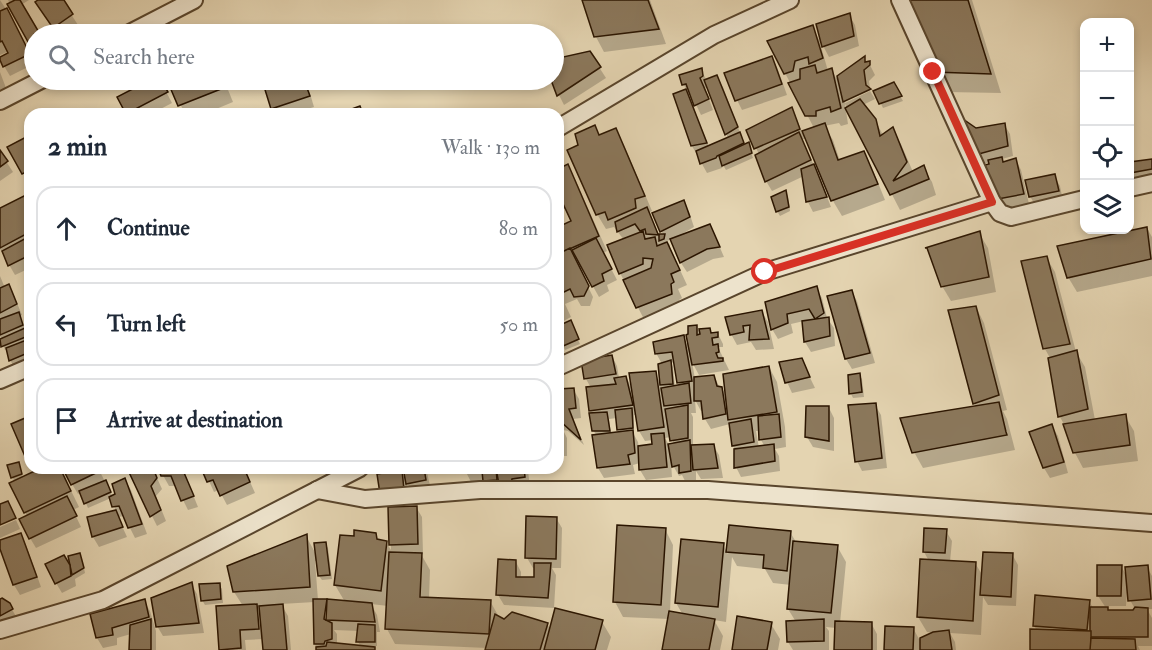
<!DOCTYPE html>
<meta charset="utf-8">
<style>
:root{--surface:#fff;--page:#f2f2f3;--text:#1f2937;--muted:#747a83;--line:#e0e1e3}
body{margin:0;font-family:"IM FELL Double Pica",serif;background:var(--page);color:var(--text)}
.controls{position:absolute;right:18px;top:18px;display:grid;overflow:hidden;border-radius:12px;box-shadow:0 3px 9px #0003}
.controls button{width:54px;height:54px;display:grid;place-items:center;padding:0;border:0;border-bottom:2px solid var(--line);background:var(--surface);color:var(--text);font:30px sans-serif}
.stop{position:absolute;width:18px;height:18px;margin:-14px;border:4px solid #d93025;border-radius:50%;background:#fff}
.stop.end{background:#d93025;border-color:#fff;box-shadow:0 2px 6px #0008}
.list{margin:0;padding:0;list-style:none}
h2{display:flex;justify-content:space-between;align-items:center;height:78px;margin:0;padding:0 24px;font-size:26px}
h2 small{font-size:20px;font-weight:400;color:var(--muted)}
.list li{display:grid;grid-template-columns:39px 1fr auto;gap:18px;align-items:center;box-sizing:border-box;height:84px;margin:0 12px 12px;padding:0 12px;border:2px solid var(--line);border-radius:18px}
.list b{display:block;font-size:22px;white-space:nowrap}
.list em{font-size:20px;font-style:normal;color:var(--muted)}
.icon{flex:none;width:33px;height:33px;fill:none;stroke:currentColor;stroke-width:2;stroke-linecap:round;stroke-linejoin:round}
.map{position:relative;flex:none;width:1152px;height:650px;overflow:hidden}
.search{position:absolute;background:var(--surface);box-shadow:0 3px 9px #0003;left:24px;top:24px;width:540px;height:66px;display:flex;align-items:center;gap:15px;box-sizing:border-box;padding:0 21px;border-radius:33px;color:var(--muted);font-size:22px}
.panel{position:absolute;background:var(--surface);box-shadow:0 3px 9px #0003;left:24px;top:108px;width:540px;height:366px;border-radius:18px}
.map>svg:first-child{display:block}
.shadow{fill:#0003;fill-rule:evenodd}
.building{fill:#8b785c;stroke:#2b1500;stroke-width:1.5}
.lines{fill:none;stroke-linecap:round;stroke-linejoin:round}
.minor-casing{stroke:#59452c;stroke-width:20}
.minor{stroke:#ede3cc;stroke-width:16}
.route{stroke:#d93025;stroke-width:8}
</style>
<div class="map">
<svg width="1152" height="650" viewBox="0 0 1152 650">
<rect width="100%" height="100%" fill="#e4d4b1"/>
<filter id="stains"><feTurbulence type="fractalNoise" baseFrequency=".00333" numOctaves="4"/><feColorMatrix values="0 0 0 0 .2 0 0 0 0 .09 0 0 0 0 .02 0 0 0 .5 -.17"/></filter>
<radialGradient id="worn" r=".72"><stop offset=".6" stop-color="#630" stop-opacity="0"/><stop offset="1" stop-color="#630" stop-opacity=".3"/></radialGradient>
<g class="shadow">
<polygon points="0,0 13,20 34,64 10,76 4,66 15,51 14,49 0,55"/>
<polygon points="8,0 29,0 21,5 38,34 34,34 34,51"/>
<polygon points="41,0 62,0 78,25 64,34 59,34 43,12"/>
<polygon points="584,0 650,0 666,44 604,52 596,37"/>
<polygon points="910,0 972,0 1001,93 946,92"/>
<polygon points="849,15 855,25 859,46 829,57 821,42 820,43 828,71 832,70 836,78 864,58 867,63 869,63 875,75 869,81 870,88 845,100 845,103 870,91 875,99 863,105 875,120 883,135 892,129 901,144 913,172 923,167 932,182 936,195 900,210 845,104 848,124 841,126 839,123 824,126 833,140 840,161 863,153 872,168 885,200 842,216 833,201 806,138 802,140 819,176 831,207 813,212 808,202 804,176 772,191 766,181 759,154 756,148 791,109 797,119 802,133 814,128 785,73 812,27 821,43"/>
<polygon points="590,53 606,78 564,105 559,95 553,80 554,60"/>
<polygon points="771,57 777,67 787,95 742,110 737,100"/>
<path d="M 701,70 L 707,81 L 717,77 L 723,87 L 742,138 L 746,145 L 748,144 L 753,158 L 726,170 L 723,165 L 722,168 L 707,173 L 692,146 L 674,95 L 687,90 L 683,84 ZM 708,87 L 728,138 L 709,147 L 687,94 L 691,94 L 701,115 L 713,110 L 705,88 Z"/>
<polygon points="0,72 6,88 0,91"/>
<polygon points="154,80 160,80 172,103 151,114 127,114 119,97"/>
<polygon points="169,80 224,80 233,102 204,114 185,114"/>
<polygon points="264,80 306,80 314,107 291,114 276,114 273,108"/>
<polygon points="893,84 903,101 883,108 875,92"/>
<path d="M 963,120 L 976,130 L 1004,124 L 1010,134 L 1013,156 L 1002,159 L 1004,163 L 1016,160 L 1021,170 L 1029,204 L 989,211 L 983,201 L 975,166 L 971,167 L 965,157 L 954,122 ZM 990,162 L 990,165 L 977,168 L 977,166 Z"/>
<polygon points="615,130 624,145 652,211 648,213 659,235 664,235 661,231 683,202 689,212 694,227 682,234 683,236 715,236 724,257 713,259 687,272 681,263 672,239 667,241 670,245 670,248 687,285 678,289 682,298 679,300 680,309 646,323 620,273 624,240 614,227 606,229 597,214 600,137"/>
<polygon points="30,137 30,185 9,148"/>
<polygon points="0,152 13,172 0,181"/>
<polygon points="1152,160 1152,180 1135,183 1130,173 1130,163"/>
<polygon points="568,166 576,181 607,251 603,253 617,280 607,285 609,291 599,297 582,267 579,268 593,297 590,306 581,306 577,299 565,304 571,317 558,324 558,229 573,222 567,208 558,211 558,170"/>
<polygon points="1054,176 1060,186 1063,201 1036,207 1030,196"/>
<polygon points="786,192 788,196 790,211 780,216 777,211"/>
<polygon points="30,200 30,268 15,275 0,249 0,210"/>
<polygon points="1147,228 1152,237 1152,276 1077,292 1068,277"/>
<polygon points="979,233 988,248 996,292 951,301 942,286"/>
<polygon points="1046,257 1055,272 1076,352 1085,367 1095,420 1125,416 1134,431 1138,461 1083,468 1075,453 1066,428 1060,417 1050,358 1045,349 1023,262"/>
<polygon points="0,276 5,288 14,296 22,315 20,316 30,344 30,357 13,365 10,360 8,349 5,350 0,336"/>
<polygon points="816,288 822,298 827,318 834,328 835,346 811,352 805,342 804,321 791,324 793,333 778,339 772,329 767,303"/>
<polygon points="851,291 857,301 875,363 852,369 846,359"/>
<polygon points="976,307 984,323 1007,410 1003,411 1007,419 1015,450 923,468 914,452 976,407 974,403"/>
<polygon points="762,312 768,322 774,349 756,350 751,342 737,345 731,334"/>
<path d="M 696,326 L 698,330 L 710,330 L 712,334 L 718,334 L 723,344 L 723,347 L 718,347 L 729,370 L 699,375 L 692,362 L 695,379 L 714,376 L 720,388 L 722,388 L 727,397 L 769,367 L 777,382 L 785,427 L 786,447 L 775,449 L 779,456 L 780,471 L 741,477 L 736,467 L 736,450 L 733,446 L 730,424 L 711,429 L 705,419 L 704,411 L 701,411 L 695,400 L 696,413 L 691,413 L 693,417 L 693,447 L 713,445 L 719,455 L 723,478 L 701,479 L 696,471 L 696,481 L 686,483 L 682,475 L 679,476 L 671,462 L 672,477 L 646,480 L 640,470 L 640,463 L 633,465 L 635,474 L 604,478 L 598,468 L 597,436 L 593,430 L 592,414 L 590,411 L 588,389 L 591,388 L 586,379 L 583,361 L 612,356 L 617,366 L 619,378 L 626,377 L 633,390 L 655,373 L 661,384 L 662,364 L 656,353 L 683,337 L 690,349 ZM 675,362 L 679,383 L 681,386 L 675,387 L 673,367 L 671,363 ZM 634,415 L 637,415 L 639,431 L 645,441 L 653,440 L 654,445 L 639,448 L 638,442 L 633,433 L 634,433 ZM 617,418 L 619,429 L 621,433 L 611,434 L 609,419 ZM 756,431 L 760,431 L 761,440 L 765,447 L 759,448 ZM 671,437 L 674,444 L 669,445 L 665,438 Z"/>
<polygon points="572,327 580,344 565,350 558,336 558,328"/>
<polygon points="801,359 815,388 792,393 787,382"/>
<polygon points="859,375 862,379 864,397 853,398 851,394 850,377"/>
<polygon points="573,389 579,399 581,418 573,419 584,445 568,431 563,430 567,438 567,456 558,456 558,391"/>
<polygon points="875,405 881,415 887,468 862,471 857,461"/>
<polygon points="829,408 834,418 834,451 813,447 807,437"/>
<polygon points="1052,426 1058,436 1068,473 1050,478 1044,468"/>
<polygon points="20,468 23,478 34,473 31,468 60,468 79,507 73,510 81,527 36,548 30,538 27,516 11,484 15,482 12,477"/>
<polygon points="79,468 98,468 113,497 117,494 125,480 131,490 147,534 135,538 124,516 118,517 127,537 99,547 93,537 88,519 116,511 111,498 88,508 81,492 78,494 72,484"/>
<polygon points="103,468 115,468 105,471"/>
<polygon points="128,468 153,469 162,489 156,496 166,521 157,526"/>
<polygon points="159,468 182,468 198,507 188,510 176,486 169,486"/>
<polygon points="203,468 244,468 255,493 227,505 219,490 214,492"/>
<polygon points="404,468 426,468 431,490 414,494 407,483 409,500 379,475 401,472 407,482"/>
<polygon points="465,468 526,468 528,471 530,487 491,491 485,481 471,482 466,472"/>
<path d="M 416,507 L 422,517 L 423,554 L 421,554 L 430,570 L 429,599 L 490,601 L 499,617 L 504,621 L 547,624 L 551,630 L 602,622 L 611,637 L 607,650 L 487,650 L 487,648 L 395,644 L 387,629 L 388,606 L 371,604 L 377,615 L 380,632 L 377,632 L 377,646 L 373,646 L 375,650 L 317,650 L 315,644 L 315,602 L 281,604 L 288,616 L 291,650 L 265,650 L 264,639 L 245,640 L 246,650 L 221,650 L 243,606 L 234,592 L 306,536 L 317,556 L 325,543 L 328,548 L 332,579 L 322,580 L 319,576 L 318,561 L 315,561 L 318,600 L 345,602 L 335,585 L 355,538 L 375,534 L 379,541 L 386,542 L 391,550 L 390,508 ZM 324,609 L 328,609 L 327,623 L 322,620 ZM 334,630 L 359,631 L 358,642 L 361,647 L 337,645 L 337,634 Z"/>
<polygon points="556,518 562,528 561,568 552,568 556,575 554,608 504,605 498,595 516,562 521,572 521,579 535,579 536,568 533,568 527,558"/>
<polygon points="16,520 20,529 0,538 0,527"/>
<polygon points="731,526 790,532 796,542 837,546 846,562 840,623 871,623 877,634 877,650 835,650 836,628 826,627 829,631 829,650 793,650 788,642 796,622 788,609 791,585 773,583 765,569 737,566 732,557 726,622 714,620 723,636 720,650 663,650 669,619 623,617 615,602 665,529 673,545 670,612 683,615 676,603 723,545 728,554"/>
<polygon points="946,531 952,541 950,562 975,563 983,576 1012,554 1018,565 1016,606 988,605 983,597 981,635 950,633 955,642 956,650 885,650 913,628 919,639 936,633 927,632 918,617 929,561 924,552"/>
<polygon points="21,535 26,545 41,587 20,595 14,585 0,542"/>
<polygon points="79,555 82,559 85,573 75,579 76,586 62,593 56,583 63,557 72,572"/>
<path d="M 1121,566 L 1128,578 L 1147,567 L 1152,576 L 1152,609 L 1147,609 L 1152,618 L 1152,646 L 1138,646 L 1140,650 L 1031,650 L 1037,631 L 1034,626 L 1089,601 L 1093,608 L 1106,608 L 1098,596 ZM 1127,591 L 1129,591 L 1130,600 L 1135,609 L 1134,611 L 1109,611 L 1105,606 L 1126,606 Z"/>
<polygon points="191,584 197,594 204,633 163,636 157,626"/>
<polygon points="219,584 222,589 223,603 205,605 202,600"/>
<polygon points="0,601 9,604 18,620 0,629"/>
<polygon points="144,601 150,611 156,631 156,650 131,650 131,634 117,638 117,645 103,648 97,638 92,615"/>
<polygon points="771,624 780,639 778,650 733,650"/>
</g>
<g class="building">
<polygon points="15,0 20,0 40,34 34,34 34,47 32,49 7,4"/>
<polygon points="38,0 64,0 73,14 53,28 35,2"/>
<polygon points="582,0 648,0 659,29 594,37"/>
<polygon points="908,0 968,0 991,74 933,72"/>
<polygon points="7,8 30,54 3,67 0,60 0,57 8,53 2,41 0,42 0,11"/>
<polygon points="850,13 854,36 822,47 816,24"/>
<polygon points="813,25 823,58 809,64 808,57 795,61 793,71 784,74 767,41"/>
<polygon points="590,51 601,67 557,96 551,80 554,80 554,59"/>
<polygon points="772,56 782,84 735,101 724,73"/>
<polygon points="865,56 865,62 870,61 870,65 864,70 866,85 871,89 843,102 837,76"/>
<polygon points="815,65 817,73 832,68 841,108 831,112 830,107 816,111 816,116 805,116 788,83 800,79 800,69"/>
<polygon points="702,68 703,76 700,78 709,99 694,106 686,84 682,85 679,75"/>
<polygon points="717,75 738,127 725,135 704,80"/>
<polygon points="150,80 161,80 168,92 126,114 117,97"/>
<polygon points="167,80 223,80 226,87 178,106"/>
<polygon points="262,80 304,80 310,96 271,109"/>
<polygon points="894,82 902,96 879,104 873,91"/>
<polygon points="686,89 707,143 691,146 673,94"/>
<polygon points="860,99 876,119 880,136 893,127 907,162 893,181 924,165 929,179 890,195 845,108"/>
<polygon points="360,106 363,114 338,114"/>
<polygon points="792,107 800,129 754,149 746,130"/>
<polygon points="963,119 976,128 1005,123 1008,146 964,158"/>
<polygon points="825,123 838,160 864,151 878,184 831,201 802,131"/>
<polygon points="595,125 599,135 616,128 645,196 635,199 636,208 608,220 605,212 596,215 567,150 578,145 575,134"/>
<polygon points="740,132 744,143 717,156 716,158 700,164 696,151"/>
<polygon points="799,132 811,160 765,182 755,155"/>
<polygon points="30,135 30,170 22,174 7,147"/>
<polygon points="749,142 752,153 722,166 719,156"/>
<polygon points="0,150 8,161 0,167"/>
<polygon points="1002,157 1003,162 1016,158 1024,194 982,202 973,168 989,164 988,160"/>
<polygon points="1152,159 1152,169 1130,173 1130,162"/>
<polygon points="568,164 599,236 558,254 558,227 571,221 558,193 558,169"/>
<polygon points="814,164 827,197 806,202 801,169"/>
<polygon points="1055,174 1059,191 1029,197 1025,180"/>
<polygon points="786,190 789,207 776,212 771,197"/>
<polygon points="28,194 30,197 30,232 0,248 0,208"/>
<polygon points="684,200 690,217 660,232 652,213"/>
<polygon points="647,207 658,234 665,234 664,239 659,241 659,235 646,234 645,229 640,231 635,224 617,232 615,222"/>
<polygon points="710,224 720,247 707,249 680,263 670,239"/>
<polygon points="1147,227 1151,259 1067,278 1057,246"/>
<polygon points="643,231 645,239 655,237 657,246 667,242 680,270 671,274 674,282 671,284 672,294 636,308 623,280 651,268 653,259 643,258 643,264 619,274 607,245"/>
<polygon points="980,231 989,277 941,287 927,248 925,248"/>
<polygon points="30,236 30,255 8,266 2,251"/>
<polygon points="596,238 612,269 602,274 604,281 592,287 572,250"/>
<polygon points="570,248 589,286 584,296 574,297 570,289 558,295 558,254"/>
<polygon points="1047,256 1070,344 1043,349 1021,261"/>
<polygon points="9,284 17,304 0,313 0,288"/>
<polygon points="817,286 824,313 815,319 809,309 787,314 788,323 771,330 765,302"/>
<polygon points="852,290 870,353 845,359 827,296"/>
<polygon points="976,306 999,395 973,404 948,310"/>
<polygon points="762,310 769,339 749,340 750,325 743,326 744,332 730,335 725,317"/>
<polygon points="19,312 23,325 0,335 0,319"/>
<polygon points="829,317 830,336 804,342 802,321"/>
<polygon points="571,320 579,339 561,347 558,340 558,326"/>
<polygon points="697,325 697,335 700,334 699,329 710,328 711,333 718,332 718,337 712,338 713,345 718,344 719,352 716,353 718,358 723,358 723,361 692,365 686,335 688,334 688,326"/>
<polygon points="25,328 28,336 1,347 0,339"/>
<polygon points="684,335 692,381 677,383 672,352 655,354 653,342"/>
<polygon points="29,339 30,352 9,361 6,348"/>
<polygon points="1077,350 1088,409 1058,417 1048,358"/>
<polygon points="612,355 616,374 584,379 581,360"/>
<polygon points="802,358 810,377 785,383 779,362"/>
<polygon points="671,360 673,384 660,385 658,364"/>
<polygon points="769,366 777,412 728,420 723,374"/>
<polygon points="656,371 664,427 638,431 629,373"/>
<polygon points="860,373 862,392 849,394 848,375"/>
<polygon points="714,375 717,386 722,387 726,414 703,419 701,401 694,401 694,377"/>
<polygon points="626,376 633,405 589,411 586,387 616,384 614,378"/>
<polygon points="689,383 691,403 664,406 661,388"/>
<polygon points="574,388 576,408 569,409 581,440 561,422 558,421 558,389"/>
<polygon points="999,402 1006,432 1007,435 912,453 900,418"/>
<polygon points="876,403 882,458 855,462 848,405"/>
<polygon points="688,405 688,438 670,441 665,409"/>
<polygon points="806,406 829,406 829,441 805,437"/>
<polygon points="632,408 633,428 617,430 615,410"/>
<polygon points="607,412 610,431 592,431 589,413"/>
<polygon points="779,414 781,437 759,440 758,416"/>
<polygon points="1126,414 1130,445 1073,453 1063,424"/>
<polygon points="30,416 30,468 11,424"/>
<polygon points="751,419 754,442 732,446 729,423"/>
<polygon points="1052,424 1064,462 1043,468 1029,432"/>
<rect x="558" y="427" width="4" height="19"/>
<polygon points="633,430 635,453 628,455 630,464 597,468 592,435"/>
<polygon points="664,433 667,467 639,470 638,446 652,444 651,434"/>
<polygon points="690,440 691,471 679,473 679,465 672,467 668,444"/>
<polygon points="714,444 718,468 693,470 691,445"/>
<polygon points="774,444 775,461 734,468 734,449"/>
<polygon points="19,462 22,474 11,478 7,465"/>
<polygon points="41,468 60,468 71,491 24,513 9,483"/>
<polygon points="75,468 99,468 100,471 71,485 65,473"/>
<polygon points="127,468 153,468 157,478 151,486 161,510 150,517"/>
<polygon points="158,468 182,468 194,496 181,501 171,476 161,476"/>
<polygon points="201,468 244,468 250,482 220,496 213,480 207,482"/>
<polygon points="403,468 424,468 426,480 406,484"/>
<polygon points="464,468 496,468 497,480 483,481 482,471 464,472"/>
<polygon points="496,468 524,468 525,477 512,479 511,484 499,485"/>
<polygon points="402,470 404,490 380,494 377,474"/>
<polygon points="125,478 142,524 128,528 119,506 112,507 109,497 115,494 112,484"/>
<polygon points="106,480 111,492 84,504 79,491"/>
<polygon points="67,496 77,516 29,539 19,519"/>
<polygon points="8,501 16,518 0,525 0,504"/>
<polygon points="417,506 418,544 389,545 388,507"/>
<polygon points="116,510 123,527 92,537 87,517"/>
<polygon points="526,516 557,517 556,559 525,558"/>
<polygon points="617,525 666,528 661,605 613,602"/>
<polygon points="729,525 791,531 787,571 763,568 764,555 726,552"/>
<polygon points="924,528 947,529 945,553 923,552"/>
<polygon points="354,530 376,533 377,539 387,541 381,591 334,585 340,535 354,536"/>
<polygon points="21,533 37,577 13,585 0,549 0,540"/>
<polygon points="307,534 310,587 233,592 227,566"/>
<polygon points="681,539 724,543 718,607 675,603"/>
<polygon points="793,541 838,545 831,613 787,609"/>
<polygon points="326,542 330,575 318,576 314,543"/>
<polygon points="389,552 422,553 420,597 491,600 489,634 385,629"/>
<polygon points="983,552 1013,553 1011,597 980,595"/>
<polygon points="80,553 84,568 72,575 68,556"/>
<polygon points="64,555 70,565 71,576 55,584 45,564"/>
<polygon points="498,559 516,560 516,577 534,577 534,563 551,563 548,598 496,595"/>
<polygon points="920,559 976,562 973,621 917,617"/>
<polygon points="1097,565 1122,565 1121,596 1097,596"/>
<polygon points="1148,565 1151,599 1128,601 1125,567"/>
<polygon points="192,582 199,623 156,627 151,598"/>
<polygon points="220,583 221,599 201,601 199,584"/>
<polygon points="1035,595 1090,600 1087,630 1033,626"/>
<polygon points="2,598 10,603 13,609 0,616 0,599"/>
<polygon points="145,599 149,617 112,628 113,635 96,638 90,614"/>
<polygon points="313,599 327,599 324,619 332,623 332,639 325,641 324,644 314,644"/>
<polygon points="327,599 372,603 375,622 326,620"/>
<polygon points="257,604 259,629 240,630 241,648 219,650 216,606"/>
<polygon points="283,604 287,650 263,650 259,606"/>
<polygon points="1090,607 1108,607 1108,610 1133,610 1135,607 1148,608 1148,637 1090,637"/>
<polygon points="555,608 603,620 595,650 544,650"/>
<polygon points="669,611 715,619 709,650 662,650"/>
<polygon points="512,612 548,623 540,650 485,650 495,614 504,619"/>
<polygon points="737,616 772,622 767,650 732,650"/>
<polygon points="151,619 151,650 129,650 130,625"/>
<polygon points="824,619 824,641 787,642 786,621"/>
<polygon points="835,621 872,622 872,650 834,650"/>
<polygon points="358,624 375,625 375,642 356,642"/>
<polygon points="885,626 914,627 913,650 884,650"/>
<polygon points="1030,629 1091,631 1091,650 1030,650"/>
<polygon points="949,630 952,650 920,650 920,638 933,632"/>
<polygon points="1091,638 1135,639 1136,650 1090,650"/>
<polygon points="327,642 375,647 375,650 316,650 316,647 326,646"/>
</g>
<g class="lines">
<defs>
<g id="minor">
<polyline points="900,0 992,202 1000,213 1011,217 1084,199"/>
<polyline points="128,34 194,0"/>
<polyline points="0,101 41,80"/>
<polyline points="558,128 714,35 790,0"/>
<polyline points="1130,188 1152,183"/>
<polyline points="558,367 765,272 992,202"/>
<polyline points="0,380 30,367"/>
<polyline points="317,490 365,499 480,490 708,490 1152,523"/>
<polyline points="0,630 103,600 360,468"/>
</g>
</defs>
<use href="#minor" class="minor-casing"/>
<use href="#minor" class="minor"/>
</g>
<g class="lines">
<polyline class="route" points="765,272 992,202 933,72"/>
</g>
<rect width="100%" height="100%" filter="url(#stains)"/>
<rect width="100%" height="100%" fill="url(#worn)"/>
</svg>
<div class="controls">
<button>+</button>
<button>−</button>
<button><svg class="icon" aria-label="locate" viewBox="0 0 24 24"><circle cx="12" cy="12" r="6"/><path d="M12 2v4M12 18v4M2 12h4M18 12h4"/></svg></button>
<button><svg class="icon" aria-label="layers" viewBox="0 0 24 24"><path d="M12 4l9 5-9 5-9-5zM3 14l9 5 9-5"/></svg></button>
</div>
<div class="stop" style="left:765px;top:272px"></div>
<div class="stop end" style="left:933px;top:72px"></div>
<div class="search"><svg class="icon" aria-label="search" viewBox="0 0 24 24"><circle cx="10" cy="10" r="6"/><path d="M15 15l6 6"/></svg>Search here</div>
<section class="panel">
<h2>2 min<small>Walk · 130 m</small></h2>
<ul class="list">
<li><svg class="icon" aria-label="ahead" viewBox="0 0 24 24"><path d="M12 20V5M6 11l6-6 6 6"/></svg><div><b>Continue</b></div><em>80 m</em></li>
<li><svg class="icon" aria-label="left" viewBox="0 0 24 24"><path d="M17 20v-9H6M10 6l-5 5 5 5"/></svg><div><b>Turn left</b></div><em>50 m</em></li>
<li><svg class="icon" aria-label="arrive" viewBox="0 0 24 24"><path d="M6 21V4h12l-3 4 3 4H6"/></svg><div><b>Arrive at destination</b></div></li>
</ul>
</section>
</div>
